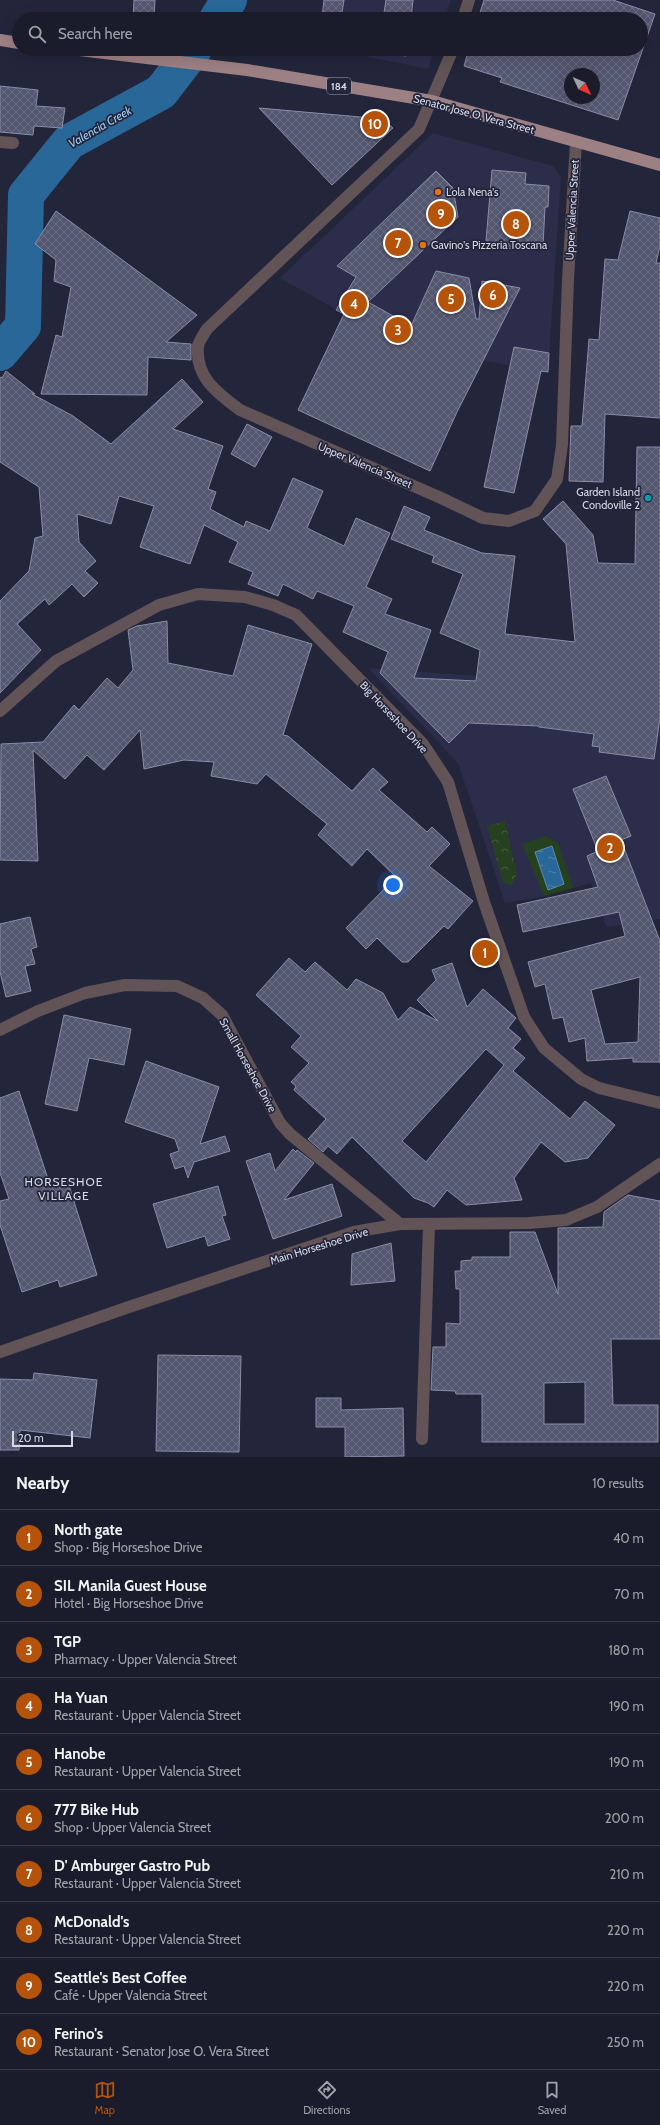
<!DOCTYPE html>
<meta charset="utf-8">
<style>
:root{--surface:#1a1c2c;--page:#232534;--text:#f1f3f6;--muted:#9fa1a9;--line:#383a48;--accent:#b45309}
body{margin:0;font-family:Cabin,sans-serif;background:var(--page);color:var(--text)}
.compass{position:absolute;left:564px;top:68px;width:36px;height:36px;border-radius:50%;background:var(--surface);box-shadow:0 4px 16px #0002;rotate:134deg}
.scale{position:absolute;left:12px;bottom:10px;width:61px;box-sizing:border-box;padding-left:4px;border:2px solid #d6d8e7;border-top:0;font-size:11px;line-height:14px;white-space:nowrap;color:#d6d8e7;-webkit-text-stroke:3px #23253b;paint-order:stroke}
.you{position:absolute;left:393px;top:885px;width:14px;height:14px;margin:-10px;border:3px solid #fff;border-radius:50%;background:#1a73e8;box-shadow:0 0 0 6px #1a73e833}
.badge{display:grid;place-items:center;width:26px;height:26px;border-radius:50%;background:var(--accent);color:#fff;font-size:13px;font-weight:700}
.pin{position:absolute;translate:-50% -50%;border:2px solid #fff;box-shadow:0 1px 4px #0006}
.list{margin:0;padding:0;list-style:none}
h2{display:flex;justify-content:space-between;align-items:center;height:52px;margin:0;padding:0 16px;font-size:17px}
h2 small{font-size:13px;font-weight:400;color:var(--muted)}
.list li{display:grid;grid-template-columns:26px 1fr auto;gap:12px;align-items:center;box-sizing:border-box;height:56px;padding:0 16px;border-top:1px solid var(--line)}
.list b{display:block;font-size:15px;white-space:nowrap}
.list p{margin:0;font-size:13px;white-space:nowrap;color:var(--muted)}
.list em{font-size:13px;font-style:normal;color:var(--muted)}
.icon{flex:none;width:22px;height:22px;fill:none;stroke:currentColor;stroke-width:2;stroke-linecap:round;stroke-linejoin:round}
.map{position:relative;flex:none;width:660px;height:1457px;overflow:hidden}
.search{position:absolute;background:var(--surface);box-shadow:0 4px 16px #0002;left:12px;right:12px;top:12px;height:44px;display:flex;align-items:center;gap:10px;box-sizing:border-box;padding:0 14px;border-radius:22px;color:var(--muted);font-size:15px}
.sheet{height:612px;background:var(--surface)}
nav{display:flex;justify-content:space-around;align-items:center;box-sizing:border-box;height:56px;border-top:1px solid var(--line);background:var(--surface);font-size:11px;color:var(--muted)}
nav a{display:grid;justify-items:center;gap:2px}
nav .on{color:var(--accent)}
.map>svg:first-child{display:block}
.built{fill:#2c2d4a}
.forest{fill:url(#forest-crowns)}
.pitch{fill:#26411f}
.water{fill:url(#water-ripples);stroke:#5c89af}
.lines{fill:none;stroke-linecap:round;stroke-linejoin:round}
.river{stroke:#286797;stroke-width:36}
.building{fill:url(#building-cross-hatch);stroke:#8a8ca8;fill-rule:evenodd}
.street{stroke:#625456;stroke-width:12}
.primary{stroke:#9d8084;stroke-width:12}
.food-dot{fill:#e8710a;stroke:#23253b;stroke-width:1.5}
.culture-dot{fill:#0f9aa8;stroke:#23253b;stroke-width:1.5}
.labels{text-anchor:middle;stroke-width:3.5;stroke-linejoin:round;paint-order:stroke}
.shield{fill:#23253b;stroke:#a0a2b3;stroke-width:1}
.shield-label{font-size:10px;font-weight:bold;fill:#d6d8e7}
.street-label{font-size:11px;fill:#d6d8e7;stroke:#23253b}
.poi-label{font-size:11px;fill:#d6d8e7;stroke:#23253b;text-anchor:start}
.water-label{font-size:12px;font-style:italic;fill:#9bcbf4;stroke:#23253b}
.neighbourhood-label{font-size:12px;letter-spacing:1px;fill:#d6d8e7;stroke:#23253b}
</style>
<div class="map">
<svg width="660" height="1457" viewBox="0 0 660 1457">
<defs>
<pattern id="forest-crowns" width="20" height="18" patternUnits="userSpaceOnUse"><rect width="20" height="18" fill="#26411f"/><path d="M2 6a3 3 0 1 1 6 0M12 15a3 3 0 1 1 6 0" fill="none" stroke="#455c40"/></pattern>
<pattern id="water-ripples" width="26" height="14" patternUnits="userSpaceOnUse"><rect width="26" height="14" fill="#286797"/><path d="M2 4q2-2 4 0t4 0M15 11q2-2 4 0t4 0" fill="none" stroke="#5183aa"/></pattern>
<pattern id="building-cross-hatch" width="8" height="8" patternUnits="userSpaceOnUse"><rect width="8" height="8" fill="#545770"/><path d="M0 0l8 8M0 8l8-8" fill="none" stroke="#6c6e84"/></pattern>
</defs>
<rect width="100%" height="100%" fill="#23253b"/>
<g class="built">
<polygon points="323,0 451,0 444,19 319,19"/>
<polygon points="329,49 434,49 428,69"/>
<polygon points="433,133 553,166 561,177 548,372 410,348 393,341 280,278"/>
<polygon points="368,668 575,683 660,708 660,919 606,927 591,883 544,896 505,903 458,763"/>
</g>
<polygon class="forest" points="505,821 517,874 512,885 503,883 487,826"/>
<polygon class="pitch" points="546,836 558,843 573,888 544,896 522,844"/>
<polygon class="water" points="552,846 564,884 548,890 535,852"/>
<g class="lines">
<g class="river">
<polyline points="217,19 229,0"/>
<polyline points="0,353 23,326 26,195 69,142 161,92 194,49"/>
</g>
</g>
<g class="building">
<polygon points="134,0 155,0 154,19 133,19"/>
<polygon points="324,0 344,0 341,19 322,19"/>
<polygon points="386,0 413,0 411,19 383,19"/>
<path d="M 484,0 L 613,0 L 655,14 L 618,120 L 500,82 L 502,78 L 464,66 L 469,49 L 641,49 L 641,19 L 478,19 ZM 570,74 L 594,74 L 594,98 L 570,98 Z"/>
<polygon points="379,49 407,49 406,56 379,52"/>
<polygon points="0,86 38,90 36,106 65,108 62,128 34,126 33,135 0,132"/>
<polygon points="259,108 383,119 393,128 332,185"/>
<polygon points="492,170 526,173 525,184 549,186 548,207 545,207 543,245 537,249 494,248 486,241"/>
<polygon points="436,171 453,188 458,217 368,302 411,326 436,271 469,278 476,319 479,319 482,281 520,288 457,412 430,471 298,410 344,314 336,310 356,277 337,266"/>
<polygon points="56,211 197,315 166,342 191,344 191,360 148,357 147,395 41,394 56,335 62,337 71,287 54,281 56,260 35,244"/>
<polygon points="630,211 660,218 660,246 656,263 660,263 660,418 605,414 603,482 569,481 571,426 582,426 589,339 599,340 605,259 618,260"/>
<polygon points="514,347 549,353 548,372 541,371 514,493 484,487"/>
<polygon points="6,371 35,394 32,394 73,416 111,444 182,379 203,402 173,429 223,446 208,489 216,492 210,509 244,527 246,521 270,531 293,478 323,491 307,528 344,546 356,518 390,533 366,587 392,599 385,614 431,630 414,678 476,681 480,650 440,633 463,574 432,562 434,556 391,539 404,506 430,517 424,530 482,553 515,556 505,634 575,642 566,544 543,519 563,501 593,535 598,563 635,564 637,447 660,447 660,718 654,759 599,752 600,747 592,746 594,734 539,727 539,726 469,723 449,743 380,673 388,652 343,632 354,606 317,591 313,599 283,584 278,596 248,584 253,572 229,562 238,542 204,525 190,564 140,547 154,506 119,496 111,524 77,514 79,542 96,561 85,571 98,583 84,597 72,584 49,605 45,599 17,624 41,650 0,693 0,601 29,571 35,538 43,536 39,487 0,462 0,377 2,378"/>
<polygon points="247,424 272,437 255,467 231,454"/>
<polygon points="167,621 168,663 233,676 248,625 312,644 283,735 288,736 352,791 373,768 388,782 379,790 427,832 432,827 450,844 429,866 473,901 448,929 444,926 408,962 402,962 377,938 366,949 346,928 396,877 367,849 352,866 318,835 327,824 266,774 257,784 211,776 214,762 184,760 144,769 140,730 104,770 87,755 65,779 33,750 38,861 0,860 1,744 43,742 74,705 79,710 107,678 118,688 133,670 128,630 137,626"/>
<path d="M 606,776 L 631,836 L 621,840 L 660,941 L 660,1062 L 633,1062 L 633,1058 L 587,1061 L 585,1038 L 569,1042 L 563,1017 L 553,1019 L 545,984 L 535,987 L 528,962 L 625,936 L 619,912 L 523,932 L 517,905 L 598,887 L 587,856 L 598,851 L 573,789 ZM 640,977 L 638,1042 L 605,1044 L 591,990 Z"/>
<polygon points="30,917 37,947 31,949 35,964 25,966 31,991 6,997 0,972 0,924"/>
<path d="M 289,958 L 305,972 L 315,962 L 347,990 L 356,979 L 383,993 L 398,1020 L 410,1007 L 438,1021 L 417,1000 L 436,980 L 432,970 L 452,963 L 467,1007 L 483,989 L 516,1018 L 508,1028 L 521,1039 L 513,1048 L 525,1058 L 513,1071 L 570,1119 L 585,1101 L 615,1125 L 588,1158 L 565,1162 L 541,1142 L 514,1178 L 522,1200 L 466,1205 L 447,1190 L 434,1207 L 428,1203 L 414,1198 L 352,1137 L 337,1154 L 328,1146 L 323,1152 L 308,1139 L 326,1119 L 294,1090 L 296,1086 L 291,1082 L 309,1063 L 291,1047 L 301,1036 L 256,995 ZM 486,1049 L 504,1065 L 426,1162 L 402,1141 Z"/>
<polygon points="64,1015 131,1029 124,1065 89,1058 77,1111 45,1104"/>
<polygon points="146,1061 219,1087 200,1144 225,1136 230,1151 194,1162 188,1178 184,1166 175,1169 170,1154 179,1151 175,1139 125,1122"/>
<polygon points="19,1091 50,1185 67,1179 97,1275 60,1287 58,1280 22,1292 0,1225 0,1201 9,1199 0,1173 0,1098"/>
<polygon points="293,1149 296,1152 297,1150 314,1163 284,1200 332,1184 342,1216 273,1239 246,1161 270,1153 275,1171"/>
<polygon points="218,1186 226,1215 222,1216 230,1239 208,1246 205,1236 167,1248 153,1204"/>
<path d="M 628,1195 L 660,1201 L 660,1339 L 611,1339 L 613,1405 L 658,1405 L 658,1442 L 482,1442 L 482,1394 L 456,1394 L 455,1391 L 431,1390 L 433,1347 L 446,1347 L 446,1323 L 460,1324 L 460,1289 L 456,1289 L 455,1271 L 461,1271 L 461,1261 L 472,1260 L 472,1257 L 510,1257 L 510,1232 L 535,1232 L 558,1294 L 558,1228 L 603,1227 L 604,1212 ZM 585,1382 L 585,1424 L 544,1424 L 544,1383 Z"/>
<polygon points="391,1243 395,1281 351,1285 352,1254"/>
<polygon points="158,1355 241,1356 239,1452 156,1451"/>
<polygon points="34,1373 97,1380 90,1438 20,1430 19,1450 0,1450 0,1379 33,1380"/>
<polygon points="316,1398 341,1398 341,1410 403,1408 404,1456 345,1457 345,1427 316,1427"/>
</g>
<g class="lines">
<g class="street">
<polyline points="463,19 469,0"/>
<path d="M 453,49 L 419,129 L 207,329 C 204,334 199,341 198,346 C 195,378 218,393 240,410 L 441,498 L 483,518 L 509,521 L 535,511 L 557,479 L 562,445 L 568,280 L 576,142"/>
<polyline points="0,142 13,143"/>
<polyline points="0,711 56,661 159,605 198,594 245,597 273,605 296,615 423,744 448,782 484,902 524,1017 544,1048 581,1079 599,1088 660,1103"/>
<polyline points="0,1030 38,1011 85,993 125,985 177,986 203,998 222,1015 280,1123 290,1134 400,1224"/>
<polyline points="0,1352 126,1308 354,1232 400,1224 529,1223 566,1220 597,1207 660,1164"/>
<polyline points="422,1439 429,1225"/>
</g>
<g class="primary">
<polyline points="0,40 19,43"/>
<polyline points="71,49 247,70 432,101 660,165"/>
</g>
</g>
<g class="food-dot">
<circle cx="438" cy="192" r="4"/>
<circle cx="423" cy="245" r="4"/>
</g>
<circle class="culture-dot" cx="648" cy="498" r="4"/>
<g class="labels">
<rect class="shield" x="327" y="78" width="24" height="16" rx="3"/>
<g class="shield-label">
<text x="339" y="90">184</text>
</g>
<g class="street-label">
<text transform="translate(474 114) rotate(15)" y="4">Senator Jose O. Vera Street</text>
<text transform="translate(572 210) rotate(-87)" y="4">Upper Valencia Street</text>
<text transform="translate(365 465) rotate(23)" y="4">Upper Valencia Street</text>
<text transform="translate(394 717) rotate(47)" y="4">Big Horseshoe Drive</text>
<text transform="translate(248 1065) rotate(61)" y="4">Small Horseshoe Drive</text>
<text transform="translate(319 1246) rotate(-17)" y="4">Main Horseshoe Drive</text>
</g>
<g class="poi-label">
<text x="446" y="196">Lola Nena's</text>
<text x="431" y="249">Gavino's Pizzeria Toscana</text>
<text x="640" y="496" text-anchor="end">Garden Island<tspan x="640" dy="13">Condoville 2</tspan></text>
</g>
<g class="water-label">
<text transform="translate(100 127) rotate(-30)" y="4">Valencia Creek</text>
</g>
<g class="neighbourhood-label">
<text x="64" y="1186">HORSESHOE<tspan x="64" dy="14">VILLAGE</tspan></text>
</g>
</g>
</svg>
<svg class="compass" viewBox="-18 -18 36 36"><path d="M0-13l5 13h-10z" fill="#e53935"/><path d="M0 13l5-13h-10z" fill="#9fa1a9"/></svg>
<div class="scale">20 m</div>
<div class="you"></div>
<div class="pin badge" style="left:485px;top:953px">1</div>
<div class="pin badge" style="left:610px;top:848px">2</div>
<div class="pin badge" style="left:398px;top:330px">3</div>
<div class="pin badge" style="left:354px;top:304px">4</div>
<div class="pin badge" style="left:451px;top:299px">5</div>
<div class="pin badge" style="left:493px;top:295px">6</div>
<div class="pin badge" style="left:398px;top:243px">7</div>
<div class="pin badge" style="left:516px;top:224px">8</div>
<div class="pin badge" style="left:441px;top:214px">9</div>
<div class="pin badge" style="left:375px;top:124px">10</div>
<div class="search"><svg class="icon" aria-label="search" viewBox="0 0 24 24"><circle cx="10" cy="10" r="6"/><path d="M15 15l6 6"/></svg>Search here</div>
</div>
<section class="sheet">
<h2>Nearby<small>10 results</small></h2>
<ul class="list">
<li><span class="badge">1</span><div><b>North gate</b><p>Shop · Big Horseshoe Drive</p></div><em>40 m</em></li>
<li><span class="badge">2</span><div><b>SIL Manila Guest House</b><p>Hotel · Big Horseshoe Drive</p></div><em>70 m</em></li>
<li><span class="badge">3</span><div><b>TGP</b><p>Pharmacy · Upper Valencia Street</p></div><em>180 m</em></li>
<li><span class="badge">4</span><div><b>Ha Yuan</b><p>Restaurant · Upper Valencia Street</p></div><em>190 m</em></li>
<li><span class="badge">5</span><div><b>Hanobe</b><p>Restaurant · Upper Valencia Street</p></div><em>190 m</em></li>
<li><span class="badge">6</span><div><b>777 Bike Hub</b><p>Shop · Upper Valencia Street</p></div><em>200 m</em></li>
<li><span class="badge">7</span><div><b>D' Amburger Gastro Pub</b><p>Restaurant · Upper Valencia Street</p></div><em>210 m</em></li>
<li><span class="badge">8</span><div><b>McDonald's</b><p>Restaurant · Upper Valencia Street</p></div><em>220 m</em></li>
<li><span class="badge">9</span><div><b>Seattle's Best Coffee</b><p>Café · Upper Valencia Street</p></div><em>220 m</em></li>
<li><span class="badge">10</span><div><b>Ferino's</b><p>Restaurant · Senator Jose O. Vera Street</p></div><em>250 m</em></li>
</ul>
</section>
<nav>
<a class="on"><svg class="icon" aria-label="map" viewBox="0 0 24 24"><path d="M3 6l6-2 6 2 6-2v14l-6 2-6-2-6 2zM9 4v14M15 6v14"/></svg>Map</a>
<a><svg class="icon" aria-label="directions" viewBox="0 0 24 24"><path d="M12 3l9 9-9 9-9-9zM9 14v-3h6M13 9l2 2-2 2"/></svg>Directions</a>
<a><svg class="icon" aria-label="saved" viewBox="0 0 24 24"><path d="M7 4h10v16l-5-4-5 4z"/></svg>Saved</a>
</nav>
